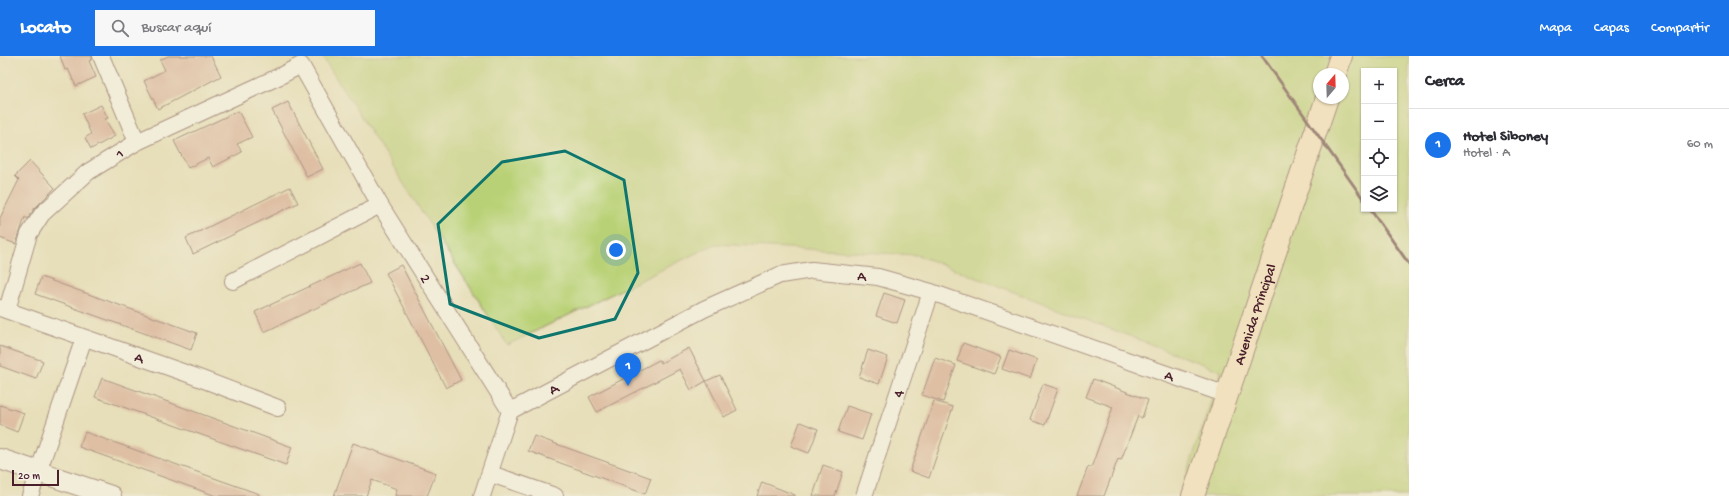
<!DOCTYPE html>
<html lang="es">
<meta charset="utf-8">
<style>
:root{--surface:#fff;--page:#f7f7f7;--text:#2b2b33;--muted:#7c7c81;--line:#e1e1e2;--accent:#1a73e8}
body{margin:0;font-family:"Gochi Hand",sans-serif;background:var(--page);color:var(--text)}
.controls{position:absolute;right:12px;top:12px;display:grid;overflow:hidden;border-radius:0px;box-shadow:0 1px 3px #0004}
.controls button{width:36px;height:36px;display:grid;place-items:center;padding:0;border:0;border-bottom:1px solid var(--line);background:var(--surface);color:var(--text);font:20px sans-serif}
.compass{position:absolute;left:1313px;top:12px;width:36px;height:36px;border-radius:50%;background:var(--surface);box-shadow:0 1px 3px #0004;rotate:19deg}
.scale{position:absolute;left:12px;bottom:10px;width:47px;box-sizing:border-box;padding-left:4px;border:2px solid #4a1f2b;border-top:0;font-size:11px;line-height:14px;white-space:nowrap;color:#4a1f2b;-webkit-text-stroke:3px #f7f3e8;paint-order:stroke}
.you{position:absolute;left:616px;top:194px;width:14px;height:14px;margin:-10px;border:3px solid #fff;border-radius:50%;background:#1a73e8;box-shadow:0 0 0 6px #1a73e833}
.badge{display:grid;place-items:center;width:26px;height:26px;border-radius:50%;background:var(--accent);color:#fff;font-size:13px;font-weight:700}
.pin{position:absolute;translate:-50% -33px;filter:drop-shadow(0 1px 2px #0008)}
.pin::after{content:'';position:absolute;top:21px;width:14px;height:12px;background:inherit;clip-path:polygon(0 0,100% 0,50% 100%)}
.list{margin:0;padding:0;list-style:none}
h2{display:flex;justify-content:space-between;align-items:center;height:52px;margin:0;padding:0 16px;font-size:17px}
h2 small{font-size:13px;font-weight:400;color:var(--muted)}
.list li{display:grid;grid-template-columns:26px 1fr auto;gap:12px;align-items:center;box-sizing:border-box;height:72px;padding:0 16px;border-top:1px solid var(--line)}
.list b{display:block;font-size:15px;white-space:nowrap}
.list p{margin:0;font-size:13px;white-space:nowrap;color:var(--muted)}
.list em{font-size:13px;font-style:normal;color:var(--muted)}
.icon{flex:none;width:22px;height:22px;fill:none;stroke:currentColor;stroke-width:2;stroke-linecap:round;stroke-linejoin:round}
.map{position:relative;flex:none;width:1409px;height:440px;overflow:hidden}
header{display:flex;align-items:center;gap:24px;box-sizing:border-box;height:56px;padding:0 20px;background:var(--accent);color:#fff}
header strong{font-size:19px}
nav{display:flex;gap:22px;margin-inline-start:auto;font-size:14px}
.search{width:280px;height:36px;background:var(--page);display:flex;align-items:center;gap:10px;box-sizing:border-box;padding:0 14px;border-radius:0px;color:var(--muted);font-size:15px}
main{display:flex}
aside{flex:1;background:var(--surface)}
.map>svg:first-child{display:block}
.green{fill:#b9d176;stroke:#827850;fill-rule:evenodd}
.building{fill:#d3998a}
.lines{fill:none;stroke-linecap:round;stroke-linejoin:round}
.minor-casing{stroke:#623c40;stroke-width:18}
.tertiary-casing{stroke:#623c40;stroke-width:22}
.secondary-casing{stroke:#623c40;stroke-width:24}
.minor{stroke:#fff;stroke-width:16}
.tertiary{stroke:#fff;stroke-width:20}
.secondary{stroke:#fde5c4;stroke-width:22}
.rail{stroke:#4a1f2b;stroke-width:3}
.marked{fill:none;stroke:#0f766e;stroke-width:3;stroke-linejoin:round}
.labels{text-anchor:middle;stroke-width:4;stroke-linejoin:round;paint-order:stroke}
.street-label{font-size:15px;fill:#4a1f2b;stroke:#f7f3e8}
</style>
<header>
<strong>Locato</strong>
<div class="search"><svg class="icon" aria-label="search" viewBox="0 0 24 24"><circle cx="10" cy="10" r="6"/><path d="M15 15l6 6"/></svg>Buscar aquí</div>
<nav><a>Mapa</a><a>Capas</a><a>Compartir</a></nav>
</header>
<main>
<div class="map">
<svg width="1409" height="440" viewBox="0 0 1409 440">
<rect width="100%" height="100%" fill="#f7f3e8"/>
<filter id="ink" filterUnits="userSpaceOnUse"><feTurbulence type="fractalNoise" baseFrequency=".025" numOctaves="2"/><feDisplacementMap in="SourceGraphic" scale="8" xChannelSelector="R" yChannelSelector="G"/><feConvolveMatrix kernelMatrix="1 2 1 2 8 2 1 2 1" color-interpolation-filters="sRGB"/></filter>
<filter id="wash" filterUnits="userSpaceOnUse"><feTurbulence type="fractalNoise" baseFrequency=".012" numOctaves="4" result="noise"/><feDisplacementMap in="SourceGraphic" scale="16" xChannelSelector="R" yChannelSelector="G"/><feGaussianBlur stdDeviation="0.9" result="paint"/><feColorMatrix in="noise" values="0 0 0 0 0 0 0 0 0 0 0 0 0 0 0 0 0 1.4 0 .05"/><feComposite in="paint" operator="in"/></filter>
<g filter="url(#wash)">
<rect width="100%" height="100%" fill="#e7dfb9"/>
<path class="green" d="M 322,0 L 1409,0 L 1409,440 L 1180,440 L 1221,315 L 917,199 L 715,188 L 507,289 ZM 1364,15 L 1394,15 L 1394,153 L 1364,153 ZM 1319,18 L 1343,18 L 1343,42 L 1319,42 Z"/>
<g id="blocks">
<g class="building">
<polygon points="60,0 92,0 92,4 89,5 96,21 76,30 68,13 65,14"/>
<polygon points="168,0 211,0 221,20 158,53 144,25 165,14 160,4"/>
<polygon points="288,46 323,113 307,121 272,54"/>
<polygon points="101,49 108,62 105,63 115,80 91,93 85,82 91,78 82,58"/>
<polygon points="238,55 252,81 237,88 242,96 213,111 208,102 188,112 174,85"/>
<polygon points="30,105 55,132 34,153 28,163 25,161 16,188 0,182 0,162 19,124 15,120"/>
<polygon points="290,131 298,147 193,198 186,182"/>
<polygon points="360,207 370,227 264,276 255,256"/>
<polygon points="401,209 461,324 446,332 386,217"/>
<polygon points="41,221 197,277 191,294 35,238"/>
<polygon points="884,237 905,244 897,267 876,260"/>
<polygon points="963,287 1001,301 994,318 957,305"/>
<polygon points="0,290 43,305 36,323 0,310"/>
<polygon points="689,292 706,325 691,334 680,313 597,356 589,341 659,304 661,307"/>
<polygon points="868,294 888,301 879,328 859,321"/>
<polygon points="1009,294 1037,304 1030,323 1002,313"/>
<polygon points="935,302 956,309 943,346 922,339"/>
<polygon points="720,319 737,354 724,361 706,325"/>
<polygon points="102,322 292,391 286,409 95,341"/>
<polygon points="1093,323 1148,344 1142,362 1138,360 1121,404 1118,403 1104,440 1077,440 1088,411 1091,412 1113,351 1086,341"/>
<polygon points="1043,328 1058,333 1045,369 1030,364"/>
<polygon points="934,345 953,351 929,422 910,415"/>
<polygon points="0,349 24,357 17,376 0,369"/>
<polygon points="847,350 871,358 862,384 838,376"/>
<polygon points="800,366 818,373 809,397 791,390"/>
<polygon points="85,376 259,438 259,440 216,440 79,391"/>
<polygon points="534,380 651,422 645,438 528,395"/>
<polygon points="353,387 436,417 427,440 395,440 397,433 372,424 366,440 334,440"/>
<polygon points="823,409 843,416 835,440 813,440"/>
<polygon points="762,426 795,439 795,440 757,440"/>
</g>
</g>
</g>
<g filter="url(#ink)">
<use href="#blocks" fill-opacity="0" stroke="#623c40" stroke-width="1"/>
<g class="lines">
<defs>
<g id="minor">
<polyline points="101,0 137,86"/>
<polyline points="233,225 380,149"/>
<path id="s1" d="M 0,252 L 191,319 L 278,352"/>
<path id="s2" d="M 7,254 L 29,178 L 42,158 L 88,116 L 137,86 L 280,20 L 301,9 L 380,149 L 510,355 L 482,440"/>
<path id="s3" d="M 510,355 L 704,253 L 780,219 L 812,214 L 878,221 L 931,236 L 1227,339"/>
<polyline points="491,418 555,440"/>
<polyline points="30,440 84,282"/>
<path id="s4" d="M 864,440 L 931,236"/>
</g>
<polyline id="tertiary" points="0,403 111,440"/>
<g id="secondary">
<polyline points="1335,18 1341,0"/>
<path id="s5" d="M 1193,440 L 1327,42"/>
</g>
</defs>
<use href="#minor" class="minor-casing"/>
<use href="#tertiary" class="tertiary-casing"/>
<use href="#secondary" class="secondary-casing"/>
<use href="#minor" class="minor"/>
<use href="#tertiary" class="tertiary"/>
<use href="#secondary" class="secondary"/>
<g class="rail">
<polyline points="1262,0 1364,144"/>
<polyline points="1370,153 1409,208"/>
</g>
</g>
</g>
<path d="M0 0H1409V440H0ZM 565,95 L 624,124 L 638,217 L 615,263 L 539,282 L 450,248 L 438,168 L 502,106 Z" fill="#e7dfb9" fill-opacity=".55" fill-rule="evenodd"/>
<path class="marked" d="M 565,95 L 624,124 L 638,217 L 615,263 L 539,282 L 450,248 L 438,168 L 502,106 Z"/>
<g class="labels">
<g class="street-label">
<text dy="5" stroke="none"><textPath href="#s2" startOffset="202">1</textPath></text>
<text dy="5" stroke="none"><textPath href="#s3" startOffset="385">A</textPath></text>
<text dy="5" stroke="none"><textPath href="#s2" startOffset="651">2</textPath></text>
<text dy="5" stroke="none"><textPath href="#s5" startOffset="192">Avenida Principal</textPath></text>
<text dy="5" stroke="none"><textPath href="#s1" startOffset="148">A</textPath></text>
<text dy="5" stroke="none"><textPath href="#s3" startOffset="709">A</textPath></text>
<text dy="5" stroke="none"><textPath href="#s3" startOffset="49">A</textPath></text>
<text dy="5" stroke="none"><textPath href="#s4" startOffset="108">4</textPath></text>
</g>
</g>
</svg>
<div class="controls">
<button>+</button>
<button>−</button>
<button><svg class="icon" aria-label="locate" viewBox="0 0 24 24"><circle cx="12" cy="12" r="6"/><path d="M12 2v4M12 18v4M2 12h4M18 12h4"/></svg></button>
<button><svg class="icon" aria-label="layers" viewBox="0 0 24 24"><path d="M12 4l9 5-9 5-9-5zM3 14l9 5 9-5"/></svg></button>
</div>
<svg class="compass" viewBox="-18 -18 36 36"><path d="M0-13l5 13h-10z" fill="#e53935"/><path d="M0 13l5-13h-10z" fill="#7c7c81"/></svg>
<div class="scale">20 m</div>
<div class="you"></div>
<div class="pin badge" style="left:628px;top:330px">1</div>
</div>
<aside>
<h2>Cerca<small></small></h2>
<ul class="list">
<li><span class="badge">1</span><div><b>Hotel Siboney</b><p>Hotel · A</p></div><em>60 m</em></li>
</ul>
</aside>
</main>
